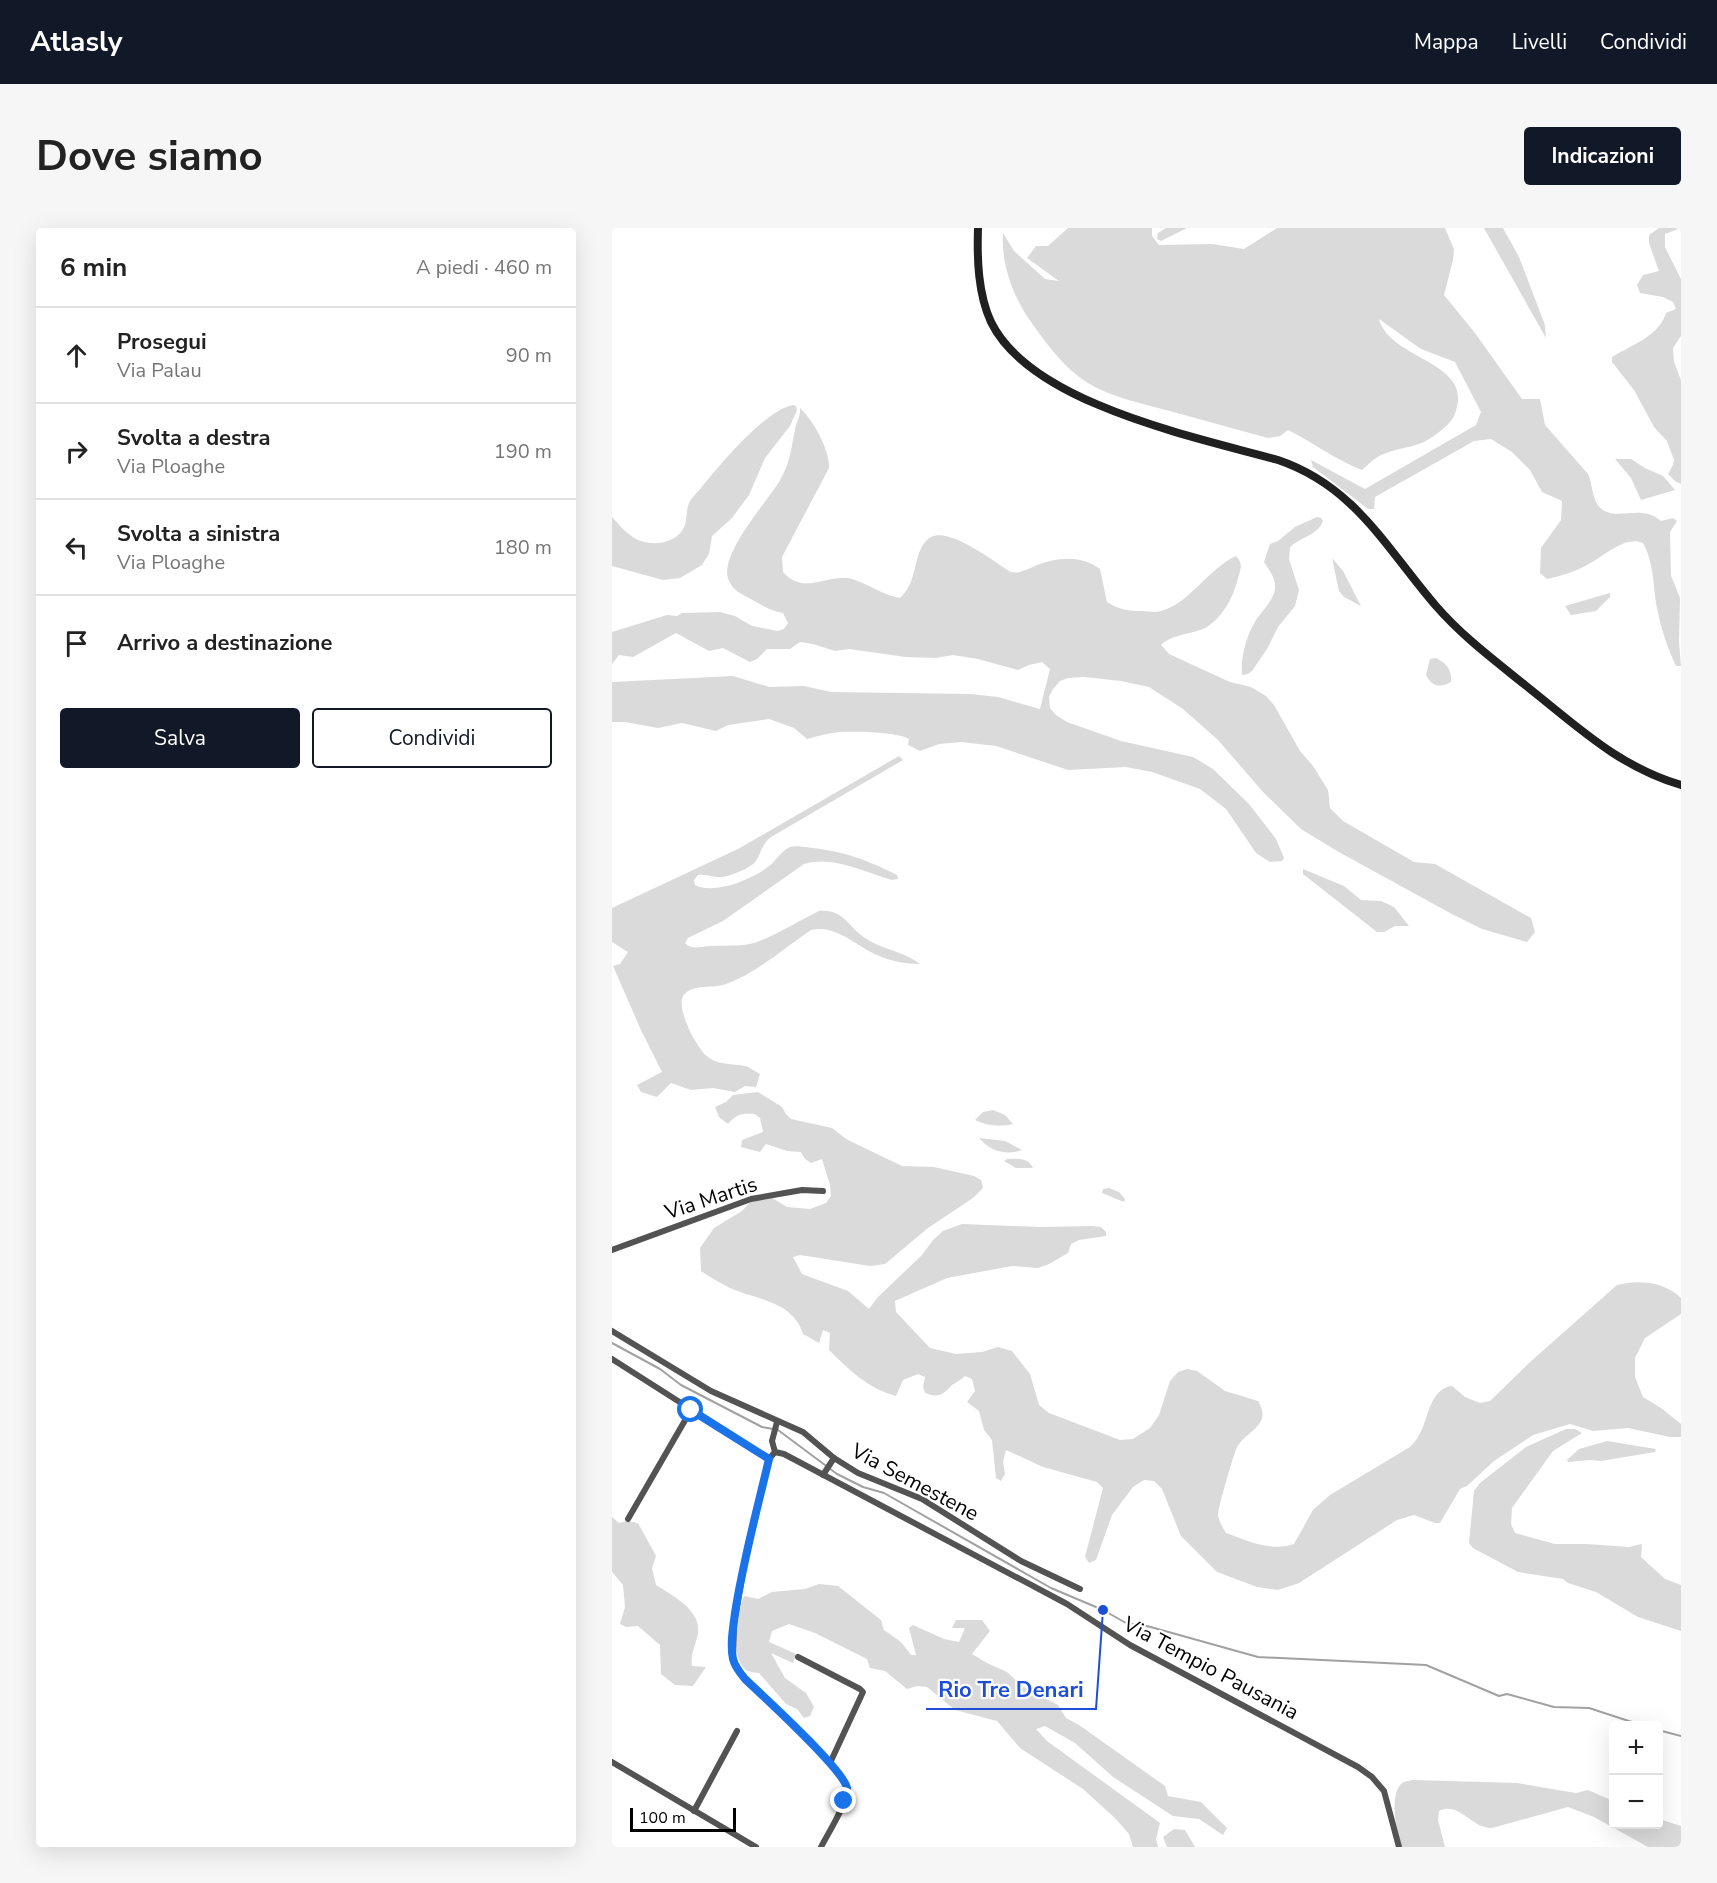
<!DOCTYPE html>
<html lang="it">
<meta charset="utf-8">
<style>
:root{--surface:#fff;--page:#f6f6f6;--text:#222;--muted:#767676;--line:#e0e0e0;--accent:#111827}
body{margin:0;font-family:"Nunito Sans",sans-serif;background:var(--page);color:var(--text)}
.controls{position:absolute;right:18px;bottom:18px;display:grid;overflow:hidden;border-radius:6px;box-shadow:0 6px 24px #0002}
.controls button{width:54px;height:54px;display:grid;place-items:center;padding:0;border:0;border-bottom:2px solid var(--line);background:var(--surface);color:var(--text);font:30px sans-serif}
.scale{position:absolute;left:18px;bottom:15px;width:106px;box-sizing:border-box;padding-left:6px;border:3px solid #000;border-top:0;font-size:16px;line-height:21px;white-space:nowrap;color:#000;-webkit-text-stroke:4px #fff;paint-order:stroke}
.stop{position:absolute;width:18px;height:18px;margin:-14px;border:4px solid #1a73e8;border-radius:50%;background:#fff}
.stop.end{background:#1a73e8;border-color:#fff;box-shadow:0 2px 6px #0008}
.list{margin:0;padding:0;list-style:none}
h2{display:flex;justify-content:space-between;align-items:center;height:78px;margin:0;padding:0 24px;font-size:26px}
h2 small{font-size:20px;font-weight:400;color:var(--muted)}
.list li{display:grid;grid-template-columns:39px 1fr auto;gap:18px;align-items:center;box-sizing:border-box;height:96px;padding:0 24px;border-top:2px solid var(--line)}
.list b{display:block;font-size:22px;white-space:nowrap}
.list p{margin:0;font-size:20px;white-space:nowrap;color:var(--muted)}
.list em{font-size:20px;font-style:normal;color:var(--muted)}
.actions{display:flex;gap:12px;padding:18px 24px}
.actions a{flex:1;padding:14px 0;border:2px solid var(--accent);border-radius:6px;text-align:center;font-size:21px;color:var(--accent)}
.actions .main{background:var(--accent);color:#fff}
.icon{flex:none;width:33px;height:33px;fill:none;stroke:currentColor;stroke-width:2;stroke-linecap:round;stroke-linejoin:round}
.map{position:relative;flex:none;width:1069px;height:1619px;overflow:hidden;border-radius:6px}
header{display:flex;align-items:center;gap:36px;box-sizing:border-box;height:84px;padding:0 30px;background:var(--accent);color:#fff}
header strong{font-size:28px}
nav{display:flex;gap:33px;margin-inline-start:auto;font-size:21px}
.intro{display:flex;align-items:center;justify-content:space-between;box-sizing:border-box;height:144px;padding:0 36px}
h1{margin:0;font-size:42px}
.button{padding:15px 27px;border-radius:6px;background:var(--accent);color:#fff;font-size:21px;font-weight:700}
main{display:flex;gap:36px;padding:0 36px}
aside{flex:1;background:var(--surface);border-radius:6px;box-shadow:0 6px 24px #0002}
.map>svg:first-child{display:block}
.green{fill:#dadada}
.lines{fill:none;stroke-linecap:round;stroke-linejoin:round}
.stream{stroke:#a1a1a1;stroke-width:2}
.street{stroke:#535353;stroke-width:6}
.secondary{stroke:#202020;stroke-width:8}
.route{stroke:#1a73e8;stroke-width:8}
.labels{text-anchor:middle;stroke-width:4.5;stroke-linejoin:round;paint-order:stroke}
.street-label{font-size:21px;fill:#000;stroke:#fff}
.leader{fill:none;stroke:#1d4ed8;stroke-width:2}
.callout-dot{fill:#1d4ed8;stroke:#fff;stroke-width:2}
.callout-label{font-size:22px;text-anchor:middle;font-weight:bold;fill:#1d4ed8;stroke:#fff;stroke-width:4.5;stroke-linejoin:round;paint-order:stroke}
</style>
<header>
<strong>Atlasly</strong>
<nav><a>Mappa</a><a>Livelli</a><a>Condividi</a></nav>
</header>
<div class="intro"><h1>Dove siamo</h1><a class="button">Indicazioni</a></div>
<main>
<aside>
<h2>6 min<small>A piedi · 460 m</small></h2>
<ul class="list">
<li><svg class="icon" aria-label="ahead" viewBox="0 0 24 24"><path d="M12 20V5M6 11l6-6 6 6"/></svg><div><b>Prosegui</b><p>Via Palau</p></div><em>90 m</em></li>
<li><svg class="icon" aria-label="right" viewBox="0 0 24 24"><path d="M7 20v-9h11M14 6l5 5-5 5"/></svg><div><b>Svolta a destra</b><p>Via Ploaghe</p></div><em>190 m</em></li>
<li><svg class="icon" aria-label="left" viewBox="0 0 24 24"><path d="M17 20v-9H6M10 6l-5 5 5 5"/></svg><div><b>Svolta a sinistra</b><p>Via Ploaghe</p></div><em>180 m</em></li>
<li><svg class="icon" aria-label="arrive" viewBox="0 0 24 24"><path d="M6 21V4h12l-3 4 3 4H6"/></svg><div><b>Arrivo a destinazione</b></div></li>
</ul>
<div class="actions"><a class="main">Salva</a><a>Condividi</a></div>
</aside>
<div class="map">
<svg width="1069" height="1619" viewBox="0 0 1069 1619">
<rect width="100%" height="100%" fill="#fff"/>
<g class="green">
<path d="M 456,0 L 540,0 L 540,8 L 547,17 L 600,16 L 632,21 L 665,0 L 833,0 L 842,21 L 841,32 L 832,67 L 863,105 L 910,171 L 928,171 L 933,197 L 976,246 C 980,255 980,266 984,274 C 998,299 1026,273 1049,293 L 1061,290 L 1065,293 L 1058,304 L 1059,348 L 1068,370 L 1067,414 L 1069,438 L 1064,438 C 1055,419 1049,400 1045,380 C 1041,359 1042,334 1031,315 C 1013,307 991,329 975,337 C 962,344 949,348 935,351 L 928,345 L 929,320 L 949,292 L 950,273 L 930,264 L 918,242 L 900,224 L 879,211 L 862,213 L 763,269 L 762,281 L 756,281 L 701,239 L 699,232 L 753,261 L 864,197 L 869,184 L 843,134 L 809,121 L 767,91 C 777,129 850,133 846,173 C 845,180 843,189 838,194 C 830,203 815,214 804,217 C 791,221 776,222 764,230 C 759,233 755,238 750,242 C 724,232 702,215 676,202 L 668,208 L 656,210 C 622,201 588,191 554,182 C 528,175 499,169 476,155 C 452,140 433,114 417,91 C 400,66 389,35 391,5 L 402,23 L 433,51 L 447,53 L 415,30 L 424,18 L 436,18 Z"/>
<polygon points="554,0 575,0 549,13 545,11 546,5"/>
<polygon points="872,0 891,0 907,29 933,97 934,110"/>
<path d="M 1047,0 L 1069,0 L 1053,6 L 1053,19 L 1069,51 L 1069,108 L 1061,120 L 1062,134 L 1069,152 L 1069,256 L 1063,253 L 1056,246 L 1061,237 L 1062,232 L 1055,213 L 1042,199 L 1022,162 L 1000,134 L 1000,129 C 1020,117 1047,108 1054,85 L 1064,81 L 1061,74 L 1051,69 L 1028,65 L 1025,57 L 1031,47 L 1047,43 L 1037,15 L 1037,7 Z"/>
<path d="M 181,177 L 184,178 L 185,182 L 178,198 L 153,230 L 137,267 L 120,290 L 100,308 L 97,326 L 90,337 L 68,350 L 51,352 L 0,338 L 0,289 C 7,297 15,306 24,311 C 40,319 66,316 73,297 C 75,290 74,282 77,275 C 80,269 85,265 89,260 C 107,238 153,182 181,177 Z"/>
<path d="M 188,180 C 201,192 218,222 217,240 L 170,329 L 171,344 C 191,366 208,349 234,350 C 249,351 269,367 288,370 C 299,360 301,347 305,332 C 307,324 311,313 319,309 C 338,299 382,334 399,344 C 408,346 416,341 425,337 C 446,329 469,327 488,341 L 495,374 C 507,382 517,383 530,383 C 536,383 544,385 549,383 C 577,376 597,340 624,328 C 631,335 629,341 626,350 C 622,368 610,391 593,400 C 578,407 560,406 549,417 L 557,426 L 618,454 L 639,459 L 654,468 L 662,477 L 688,523 L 701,538 L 716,562 L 718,580 L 731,593 L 802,634 L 823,636 L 919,690 L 923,704 L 915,714 L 870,701 L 838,685 L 725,623 L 689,601 L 651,564 L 606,512 L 571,481 L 537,459 L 509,453 L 472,449 L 456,450 L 448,453 L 441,461 L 437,469 L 438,480 L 444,487 L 455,494 L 509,513 L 581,529 L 601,541 L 637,576 L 664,611 L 672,630 L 670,633 L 658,634 L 644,625 L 614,581 L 588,561 L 540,544 L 514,539 L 456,542 L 384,518 L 349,514 L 327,516 L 308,523 L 296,517 L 297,511 C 287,504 241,503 228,504 C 217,505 206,508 195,511 L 182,500 L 157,491 L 116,497 L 104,503 L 70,495 L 46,500 L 13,494 L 0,494 L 0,454 L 121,448 L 157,459 L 192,458 L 219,464 L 359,466 L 386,469 L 428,481 L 438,441 L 430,434 L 417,437 L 406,442 L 366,431 L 341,427 L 324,430 L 294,429 L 237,421 L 223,423 L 201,416 L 188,414 L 178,421 L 155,421 L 145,431 L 138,434 L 111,420 L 97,423 L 64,405 L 21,429 L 7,427 L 0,436 L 0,404 L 55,387 L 65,388 L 70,385 L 108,384 L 123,388 L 140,398 L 166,403 L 172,401 L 176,395 L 171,385 C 158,383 148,376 137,370 C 129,366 121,362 117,353 C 105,329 154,275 167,254 C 179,233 178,225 183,202 C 184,194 189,188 188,180 Z"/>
<polygon points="1003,231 1019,231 1033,240 1051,248 1063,262 1029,272 1019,250"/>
<path d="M 705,289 L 709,290 L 711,293 C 706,307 689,309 678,319 L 677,331 L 687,362 L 683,378 L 666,399 L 655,421 L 640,443 L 636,446 L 630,447 C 628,430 635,406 644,392 C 650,383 662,372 663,360 C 664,350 657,342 652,334 L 658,316 L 666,313 L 683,299 Z"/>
<polygon points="720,330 731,343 749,378 732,369 727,363"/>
<polygon points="998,365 998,369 984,383 959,387 953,378"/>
<path d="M 824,430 C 835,436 840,442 839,454 C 828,460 820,459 814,447 L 818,431 Z"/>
<path d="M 287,528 L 291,532 L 159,609 C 150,616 150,623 144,633 C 139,640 119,648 110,649 C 102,650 95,646 86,647 L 82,652 L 83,657 C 103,667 141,651 157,638 C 164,633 169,623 178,619 C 184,617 194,619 201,620 C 234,624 255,632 285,647 L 286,651 L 280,652 C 253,644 220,627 192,636 L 111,693 L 76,710 L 73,715 C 80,723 90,718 99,718 C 114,717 128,719 142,715 C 163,708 186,693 207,683 C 232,681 235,698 253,710 C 269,721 291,723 308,736 C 294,736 278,733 265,727 C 244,718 224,696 199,702 C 172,720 145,745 114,756 C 102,761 80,755 71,768 C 64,781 85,821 96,829 C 107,838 124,835 136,839 C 140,841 144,844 148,846 L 144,859 L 133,858 L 123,864 L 101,860 L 79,862 L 59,855 L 45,869 L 29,864 L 25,857 L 50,844 L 29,802 L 1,738 L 8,736 L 16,724 L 0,714 L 0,680 L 126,621 Z"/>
<polygon points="691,641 732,658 749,672 769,673 782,679 797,698 783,698 772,704 765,704 691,646"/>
<path d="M 146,864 L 170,879 L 174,886 L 179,891 L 220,900 L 234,911 L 290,938 L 322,939 L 362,948 L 369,952 L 371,960 L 361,970 L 316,1000 L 273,1036 L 258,1038 L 188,1027 L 181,1029 L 190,1046 L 236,1063 L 257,1081 L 265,1070 L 310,1027 L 321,1012 L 331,1003 L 350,996 L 429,999 L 480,998 L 489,999 L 494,1004 L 494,1008 L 467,1012 L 459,1016 L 456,1025 L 437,1036 L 426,1040 L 400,1038 L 335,1050 L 283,1073 L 284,1084 L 318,1120 L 344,1126 L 370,1124 L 386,1119 L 400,1123 L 418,1146 L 427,1177 L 437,1185 L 508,1212 L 521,1211 L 538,1200 L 547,1187 L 558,1153 L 566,1144 L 575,1141 L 585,1143 L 613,1163 L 646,1173 C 661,1197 635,1202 625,1219 C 622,1225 605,1283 606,1288 C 607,1293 611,1300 614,1305 C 637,1313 658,1324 682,1316 L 701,1282 L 718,1267 L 798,1219 C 801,1215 805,1212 807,1207 C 817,1191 817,1161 840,1158 L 853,1169 L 868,1175 L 878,1173 L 917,1135 L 1005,1057 C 1027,1051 1053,1054 1069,1070 L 1069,1086 L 1033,1110 L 1023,1130 L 1023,1149 L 1031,1169 L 1049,1180 L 1069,1196 L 1069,1209 L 1058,1209 L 1016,1200 L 981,1203 L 958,1196 L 921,1207 L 882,1233 L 855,1258 L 848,1261 L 828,1295 L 823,1295 L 802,1287 L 785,1292 L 687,1355 L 666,1362 L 645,1359 L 605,1344 L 569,1308 L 550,1261 L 542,1253 L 532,1252 L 521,1259 L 500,1287 L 484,1332 L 477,1335 L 473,1329 L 491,1260 L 485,1254 L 431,1239 L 394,1222 L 391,1233 L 393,1246 L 389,1253 L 384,1250 L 380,1212 L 372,1202 L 367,1183 L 355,1174 L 363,1163 L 360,1151 L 353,1148 C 349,1152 344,1154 340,1157 C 331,1167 326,1170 313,1165 L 311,1159 L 313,1149 L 306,1146 L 291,1152 L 284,1168 C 257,1161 237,1142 217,1122 L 218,1105 L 211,1102 L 207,1115 L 191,1106 C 181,1073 145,1072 118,1060 C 108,1055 98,1049 89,1043 L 88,1020 L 102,1000 L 130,983 L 141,971 L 157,968 L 175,979 L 198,981 L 214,975 L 219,968 L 218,957 L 210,931 L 199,935 L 193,931 L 189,924 L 175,923 L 154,916 L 148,924 L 129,919 L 130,912 L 151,904 L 148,890 L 143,886 C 131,885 124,886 116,896 L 107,889 L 103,879 L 114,874 L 121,867 Z"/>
<path d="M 381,882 L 393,887 L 401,896 C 388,899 375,898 363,892 L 371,884 Z"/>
<path d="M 367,910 L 393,913 L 410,922 C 394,928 378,923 367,910 Z"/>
<path d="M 395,931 C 405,931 416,929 421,940 L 404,940 L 392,933 Z"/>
<polygon points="497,960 507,964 513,971 512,974 490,965 491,961"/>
<polygon points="954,1201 963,1201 970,1205 941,1223 900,1280 899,1296 903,1305 943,1316 975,1316 1017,1319 1030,1316 1029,1329 1053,1351 1069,1357 1069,1403 1026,1389 984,1364 956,1355 951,1351 906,1344 861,1320 857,1315 862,1263 868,1255 914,1219"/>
<polygon points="995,1213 1044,1221 1043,1224 989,1233 978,1232 956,1234 955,1232 967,1221"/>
<path d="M 0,1289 L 7,1295 L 15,1293 L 26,1295 L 44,1328 L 40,1340 L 44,1357 C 61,1368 89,1382 86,1405 C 84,1417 78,1426 80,1438 L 94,1439 L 81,1458 L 63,1457 L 49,1446 L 48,1417 L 26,1398 L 14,1399 L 8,1396 L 13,1379 L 11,1357 L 0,1344 Z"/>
<path d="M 207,1356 L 226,1358 L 269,1392 L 272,1402 L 289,1414 L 299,1427 L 304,1427 L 297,1400 L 301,1397 L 332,1411 L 347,1414 L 353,1400 L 340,1400 L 344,1392 L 370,1392 L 378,1403 L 360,1426 L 375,1435 L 395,1444 L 410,1458 L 446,1477 L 454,1490 L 467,1497 L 553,1558 L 556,1568 L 589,1574 L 615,1600 L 611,1607 L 587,1591 L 561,1588 L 501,1549 L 463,1515 L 433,1498 L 424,1501 L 435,1513 L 548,1595 L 544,1611 L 546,1619 L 521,1619 L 517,1606 L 503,1590 L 471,1561 L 408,1520 L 385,1493 L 343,1482 L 315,1459 L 305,1458 L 295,1461 L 273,1443 L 258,1440 L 255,1431 L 203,1405 L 177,1396 L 160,1403 L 157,1414 L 184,1426 L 181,1435 L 159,1425 L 173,1450 L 194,1465 L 202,1479 L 198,1488 L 192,1490 L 185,1481 L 174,1476 L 147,1445 C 143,1445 137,1444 134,1442 C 117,1428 125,1385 132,1368 L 146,1371 L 160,1364 L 193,1361 Z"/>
<path d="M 801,1552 L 905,1555 L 964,1565 L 976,1562 L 1001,1573 L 1002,1596 L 1046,1596 L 1047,1591 L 1069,1598 L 1069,1619 L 1036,1619 L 982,1589 L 956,1579 L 880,1600 C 860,1601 847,1573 827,1583 L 826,1592 L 833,1619 L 790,1619 C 784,1605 778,1570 788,1557 C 791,1553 796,1553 801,1552 Z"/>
<polygon points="562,1601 573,1602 583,1619 555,1619 551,1609"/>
</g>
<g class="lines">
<g class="stream">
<polyline points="0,1115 48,1141 69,1157 150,1199 166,1202 225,1246 251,1259 272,1265 439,1360 491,1382 514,1395 535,1398 646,1429 814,1437 887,1468 895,1466 942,1479 977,1480 1032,1498"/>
<polyline points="1046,1502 1069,1508"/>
</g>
<g class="street">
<polyline points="0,1022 139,971 190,962 211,963"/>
<polyline points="0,1103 99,1163 191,1204 222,1230 246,1245 310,1271 409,1333 468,1361"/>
<polyline points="0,1131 157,1231"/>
<polyline points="163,1224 172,1226 455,1376 518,1417 746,1539 760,1549 772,1563 787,1619"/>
<path d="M 163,1224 L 157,1231 L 135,1321 L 122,1396 L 121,1429 L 124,1439 L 133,1451 C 151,1468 232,1542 235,1560 C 237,1573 215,1607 209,1619"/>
<polyline points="163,1224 160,1213 165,1194"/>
<polyline points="211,1247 222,1230"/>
<polyline points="16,1291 79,1182"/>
<polyline points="186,1429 248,1461 251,1464 218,1535"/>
<polyline points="0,1534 144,1619"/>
<polyline points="82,1583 125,1503"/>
</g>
<path class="secondary" d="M 366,0 C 365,31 366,66 379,94 C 419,176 584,209 666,232 C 743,258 774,320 824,378 C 850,408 882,432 913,457 C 964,497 1005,538 1069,557"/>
</g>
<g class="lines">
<path class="route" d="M 79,1182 L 157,1231 C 145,1282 131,1333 123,1385 C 121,1400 118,1417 121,1431 C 123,1439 128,1445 133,1451 C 151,1468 231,1541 235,1560 C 236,1564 234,1569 232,1573"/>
</g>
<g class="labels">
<g class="street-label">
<text transform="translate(99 970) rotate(-18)" y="7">Via Martis</text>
<text transform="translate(303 1254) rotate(28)" y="7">Via Semestene</text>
<text transform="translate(599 1440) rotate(28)" y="7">Via Tempio Pausania</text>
</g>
</g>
<path class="leader" d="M491 1382L484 1481H314"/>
<circle class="callout-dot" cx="491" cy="1382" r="6"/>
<g class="callout-label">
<text x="399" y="1469">Rio Tre Denari</text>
</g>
</svg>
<div class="controls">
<button>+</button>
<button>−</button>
</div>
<div class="scale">100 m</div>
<div class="stop" style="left:79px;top:1182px"></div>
<div class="stop end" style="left:232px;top:1573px"></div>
</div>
</main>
